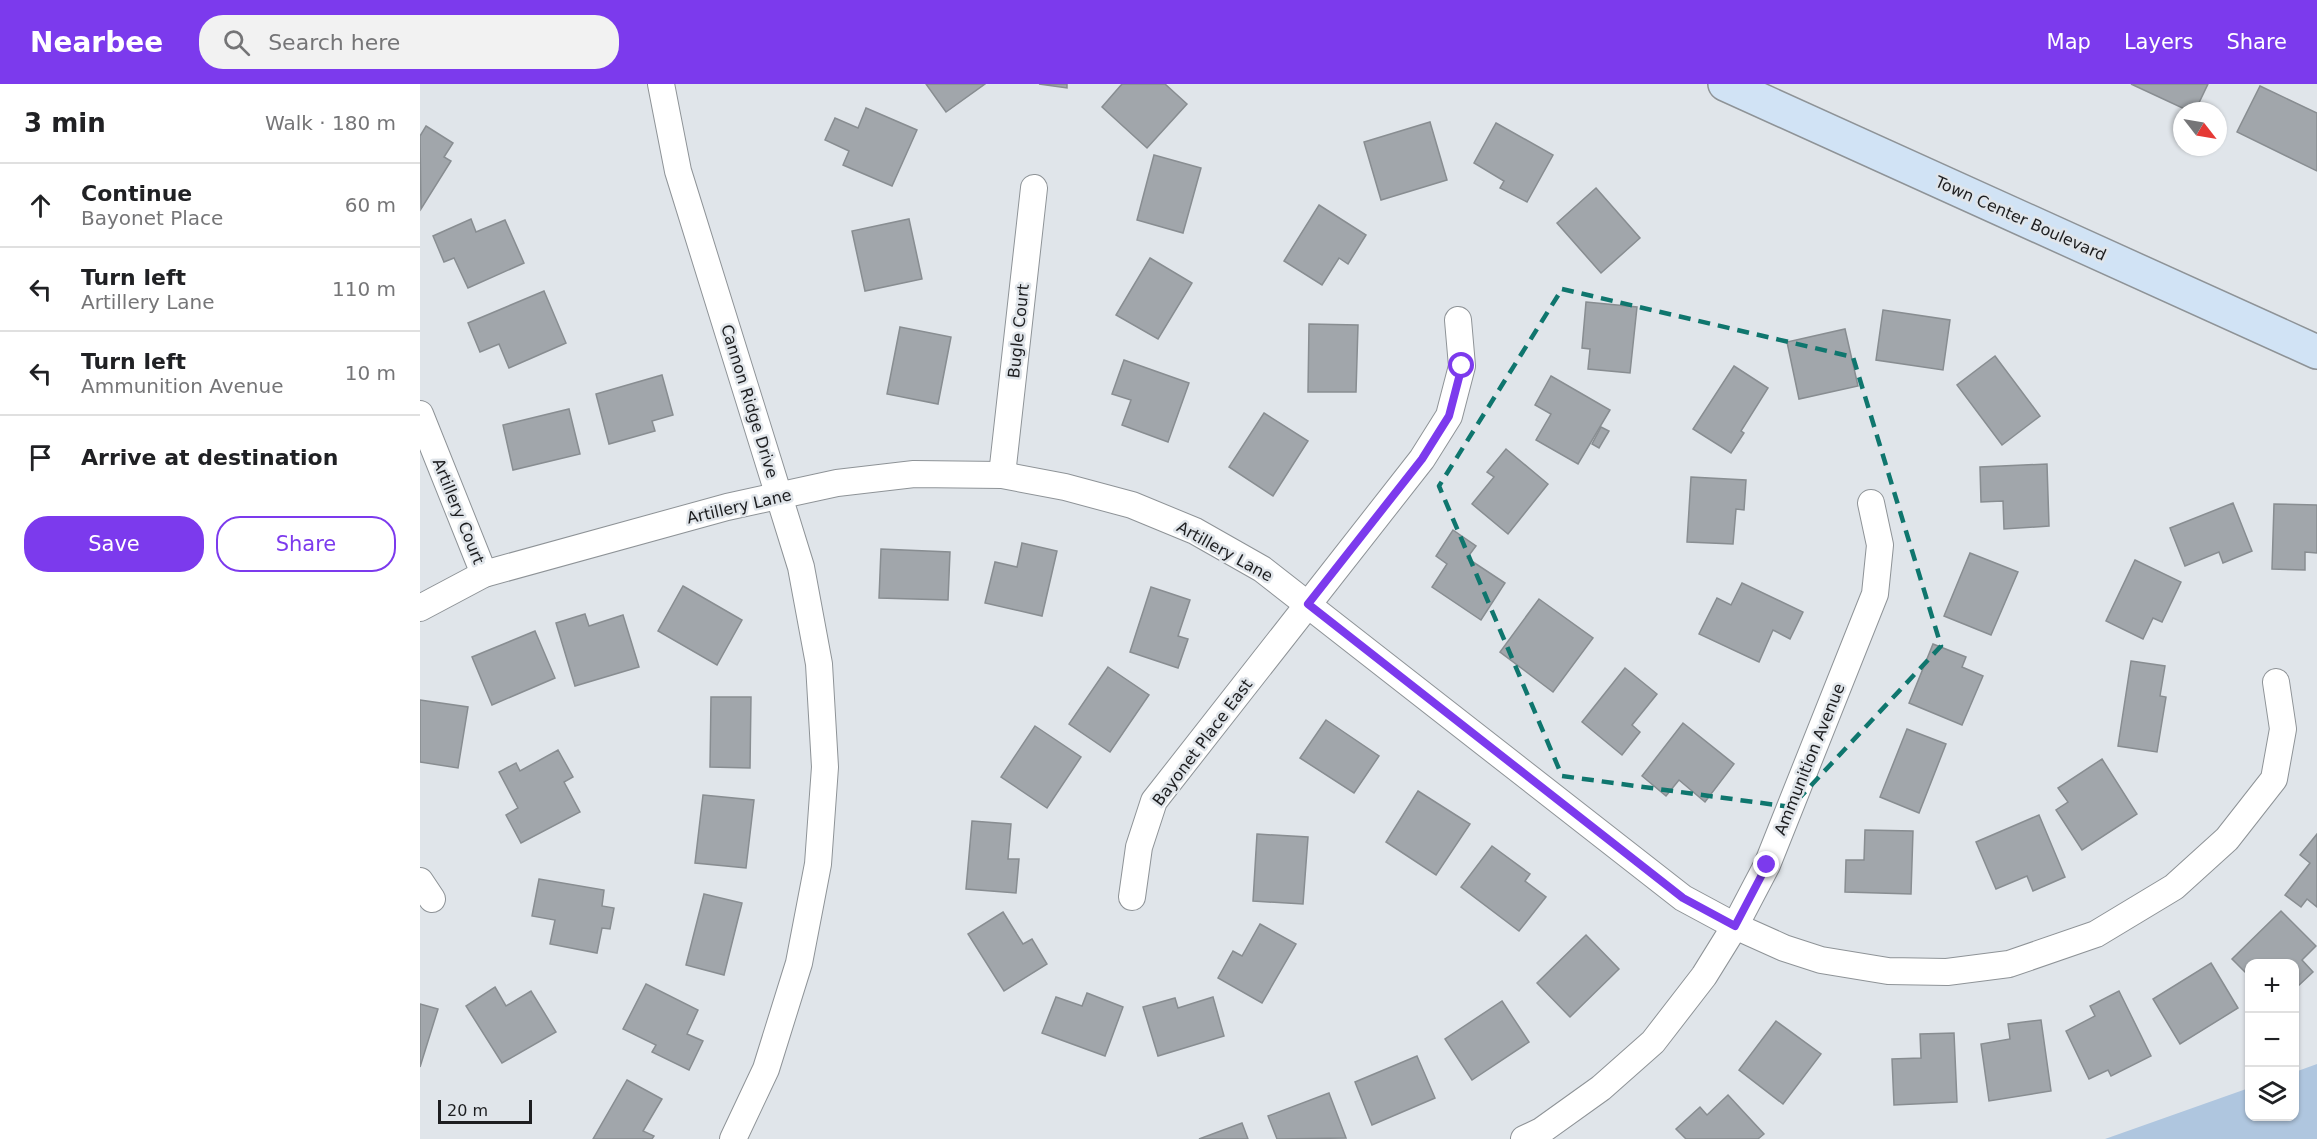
<!DOCTYPE html>
<meta charset="utf-8">
<style>
:root{--surface:#fff;--page:#f2f2f2;--text:#202124;--muted:#757577;--line:#e0e0e0;--accent:#7c3aed}
body{margin:0;font-family:"DejaVu Sans",sans-serif;background:var(--page);color:var(--text)}
.controls{position:absolute;right:18px;bottom:18px;display:grid;overflow:hidden;border-radius:12px;box-shadow:0 2px 4px #0004}
.controls button{width:54px;height:54px;display:grid;place-items:center;padding:0;border:0;border-bottom:2px solid var(--line);background:var(--surface);color:var(--text);font:30px sans-serif}
.compass{position:absolute;left:1753px;top:18px;width:54px;height:54px;border-radius:50%;background:var(--surface);box-shadow:0 2px 4px #0004;rotate:121deg}
.scale{position:absolute;left:18px;bottom:15px;width:94px;box-sizing:border-box;padding-left:6px;border:3px solid #1d1e20;border-top:0;font-size:16px;line-height:21px;white-space:nowrap;color:#1d1e20;-webkit-text-stroke:4px #e0e5ea;paint-order:stroke}
.stop{position:absolute;width:18px;height:18px;margin:-14px;border:4px solid #7c3aed;border-radius:50%;background:#fff}
.stop.end{background:#7c3aed;border-color:#fff;box-shadow:0 2px 6px #0008}
.list{margin:0;padding:0;list-style:none}
h2{display:flex;justify-content:space-between;align-items:center;height:78px;margin:0;padding:0 24px;font-size:26px}
h2 small{font-size:20px;font-weight:400;color:var(--muted)}
.list li{display:grid;grid-template-columns:39px 1fr auto;gap:18px;align-items:center;box-sizing:border-box;height:84px;padding:0 24px;border-top:2px solid var(--line)}
.list b{display:block;font-size:22px;white-space:nowrap}
.list p{margin:0;font-size:20px;white-space:nowrap;color:var(--muted)}
.list em{font-size:20px;font-style:normal;color:var(--muted)}
.actions{display:flex;gap:12px;padding:18px 24px}
.actions a{flex:1;padding:14px 0;border:2px solid var(--accent);border-radius:24px;text-align:center;font-size:21px;color:var(--accent)}
.actions .main{background:var(--accent);color:#fff}
.icon{flex:none;width:33px;height:33px;fill:none;stroke:currentColor;stroke-width:2;stroke-linecap:round;stroke-linejoin:round}
.map{position:relative;flex:none;width:1897px;height:1055px;overflow:hidden}
header{display:flex;align-items:center;gap:36px;box-sizing:border-box;height:84px;padding:0 30px;background:var(--accent);color:#fff}
header strong{font-size:28px}
nav{display:flex;gap:33px;margin-inline-start:auto;font-size:21px}
.search{width:420px;height:54px;background:var(--page);display:flex;align-items:center;gap:15px;box-sizing:border-box;padding:0 21px;border-radius:24px;color:var(--muted);font-size:22px}
main{display:flex}
aside{flex:1;background:var(--surface)}
.map>svg:first-child{display:block}
.green{fill:#afc6df}
.building{fill:#a1a6ab;stroke:#888d91;stroke-width:1.5}
.lines{fill:none;stroke-linecap:round;stroke-linejoin:round}
.street-casing{stroke:#8e9397;stroke-width:28}
.secondary-casing{stroke:#8e9397;stroke-width:36}
.street{stroke:#fff;stroke-width:26}
.secondary{stroke:#d1e3f5;stroke-width:33}
.route{stroke:#7c3aed;stroke-width:8}
.marked{fill:none;stroke:#0f766e;stroke-width:4.5;stroke-dasharray:12 8;stroke-linejoin:round}
.labels{text-anchor:middle;stroke-width:5;stroke-linejoin:round;paint-order:stroke}
.street-label{font-size:16px;fill:#1d1e20;stroke:#e0e5ea}
</style>
<header>
<strong>Nearbee</strong>
<div class="search"><svg class="icon" aria-label="search" viewBox="0 0 24 24"><circle cx="10" cy="10" r="6"/><path d="M15 15l6 6"/></svg>Search here</div>
<nav><a>Map</a><a>Layers</a><a>Share</a></nav>
</header>
<main>
<aside>
<h2>3 min<small>Walk · 180 m</small></h2>
<ul class="list">
<li><svg class="icon" aria-label="ahead" viewBox="0 0 24 24"><path d="M12 20V5M6 11l6-6 6 6"/></svg><div><b>Continue</b><p>Bayonet Place</p></div><em>60 m</em></li>
<li><svg class="icon" aria-label="left" viewBox="0 0 24 24"><path d="M17 20v-9H6M10 6l-5 5 5 5"/></svg><div><b>Turn left</b><p>Artillery Lane</p></div><em>110 m</em></li>
<li><svg class="icon" aria-label="left" viewBox="0 0 24 24"><path d="M17 20v-9H6M10 6l-5 5 5 5"/></svg><div><b>Turn left</b><p>Ammunition Avenue</p></div><em>10 m</em></li>
<li><svg class="icon" aria-label="arrive" viewBox="0 0 24 24"><path d="M6 21V4h12l-3 4 3 4H6"/></svg><div><b>Arrive at destination</b></div></li>
</ul>
<div class="actions"><a class="main">Save</a><a>Share</a></div>
</aside>
<div class="map">
<svg width="1897" height="1055" viewBox="0 0 1897 1055">
<rect width="100%" height="100%" fill="#e0e5ea"/>
<polygon class="green" points="1897,980 1897,1055 1685,1055 1829,1004 1830,1032 1874,1032 1875,988"/>
<g class="building">
<polygon points="506,0 565,0 526,28"/>
<polygon points="619,0 647,0 647,4"/>
<polygon points="702,0 745,0 767,20 727,64 682,23"/>
<polygon points="1711,0 1788,0 1775,27 1769,27"/>
<polygon points="1840,2 1897,29 1897,87 1817,48"/>
<polygon points="446,24 497,46 472,102 423,81 429,67 405,56 415,34 438,44"/>
<polygon points="1010,38 1027,96 961,116 944,58"/>
<polygon points="1076,39 1133,71 1107,118 1080,104 1084,97 1054,79"/>
<polygon points="6,42 33,59 24,73 31,77 1,125 0,52"/>
<polygon points="734,71 781,84 763,149 717,136"/>
<polygon points="1176,104 1220,154 1181,189 1137,139"/>
<polygon points="899,121 946,151 928,180 919,174 902,201 864,177"/>
<polygon points="51,135 56,148 85,136 104,179 48,204 34,174 24,178 13,152"/>
<polygon points="489,135 502,195 445,207 432,147"/>
<polygon points="730,174 772,199 738,255 696,231"/>
<polygon points="124,207 146,259 89,284 79,260 60,268 48,239"/>
<polygon points="1166,218 1217,223 1210,289 1168,285 1170,265 1162,264"/>
<polygon points="1463,226 1530,236 1523,286 1456,276"/>
<polygon points="889,240 938,241 936,308 888,308"/>
<polygon points="480,243 531,253 518,320 467,310"/>
<polygon points="1425,245 1438,302 1379,315 1367,258"/>
<polygon points="1575,272 1620,332 1582,361 1537,301"/>
<polygon points="704,276 769,299 748,358 702,341 711,316 692,310"/>
<polygon points="1314,282 1348,304 1321,347 1324,349 1311,369 1273,345"/>
<polygon points="242,291 253,331 232,337 235,347 189,360 176,310"/>
<polygon points="1131,292 1190,326 1158,380 1116,356 1131,330 1115,321"/>
<polygon points="149,325 160,370 93,386 83,341"/>
<polygon points="844,329 888,357 853,412 809,383"/>
<polygon points="1181,343 1189,347 1179,364 1172,360"/>
<polygon points="1086,365 1128,400 1088,450 1052,420 1074,393 1067,388"/>
<polygon points="1627,380 1629,442 1584,445 1583,417 1561,418 1560,383"/>
<polygon points="1271,393 1326,396 1324,426 1316,425 1313,460 1267,458"/>
<polygon points="1813,419 1832,467 1803,479 1799,468 1765,482 1750,444"/>
<polygon points="1854,420 1897,421 1897,469 1885,468 1885,486 1852,485"/>
<polygon points="1033,446 1056,462 1047,474 1085,499 1061,536 1012,503 1027,480 1016,472"/>
<polygon points="602,459 637,467 622,532 565,519 575,478 597,483"/>
<polygon points="461,465 530,468 528,516 459,514"/>
<polygon points="1550,469 1598,488 1571,551 1524,532"/>
<polygon points="1715,476 1761,498 1742,538 1733,534 1723,555 1686,537"/>
<polygon points="1322,499 1383,528 1370,555 1353,546 1339,578 1279,550 1297,514 1311,521"/>
<polygon points="263,502 322,536 297,581 238,547"/>
<polygon points="731,503 770,516 758,552 768,555 758,584 710,568"/>
<polygon points="1119,515 1173,554 1133,608 1080,568"/>
<polygon points="165,530 169,542 203,531 219,583 155,602 136,539"/>
<polygon points="115,547 135,594 72,621 52,573"/>
<polygon points="1513,560 1546,573 1542,583 1563,592 1542,641 1489,619"/>
<polygon points="1711,577 1745,582 1740,612 1746,613 1737,668 1698,662"/>
<polygon points="688,583 729,611 690,668 649,640"/>
<polygon points="1205,584 1237,610 1212,641 1220,648 1202,671 1162,638"/>
<polygon points="291,613 331,613 330,684 290,683"/>
<polygon points="0,616 48,623 38,684 0,678"/>
<polygon points="906,636 959,672 934,709 880,674"/>
<polygon points="1263,639 1314,680 1285,718 1259,696 1246,712 1222,692"/>
<polygon points="615,642 661,673 627,724 581,693"/>
<polygon points="1487,645 1526,660 1499,729 1460,713"/>
<polygon points="138,666 153,693 144,698 160,728 101,759 86,731 98,724 79,688 96,679 100,687"/>
<polygon points="1682,675 1717,730 1662,766 1636,726 1648,718 1638,704"/>
<polygon points="998,707 1050,740 1016,791 966,758"/>
<polygon points="283,711 334,716 326,784 275,779"/>
<polygon points="1619,731 1645,793 1613,807 1607,792 1576,805 1556,758"/>
<polygon points="552,737 591,740 588,775 599,775 596,809 546,805"/>
<polygon points="1445,746 1493,747 1491,810 1425,808 1426,776 1444,776"/>
<polygon points="837,750 888,753 883,820 833,817"/>
<polygon points="1897,750 1897,823 1887,815 1881,823 1865,811 1890,779 1880,771"/>
<polygon points="1072,762 1110,790 1105,797 1126,813 1099,847 1041,803"/>
<polygon points="119,795 184,806 182,822 194,824 190,845 182,844 177,869 130,860 135,836 112,832"/>
<polygon points="284,810 322,819 304,891 266,881"/>
<polygon points="1861,827 1896,862 1882,876 1893,888 1876,904 1874,880 1830,880 1830,893 1812,875"/>
<polygon points="583,828 603,860 612,855 627,880 584,907 548,850"/>
<polygon points="840,840 876,860 842,919 798,894 813,867 822,872"/>
<polygon points="1166,851 1199,885 1150,933 1117,899"/>
<polygon points="1791,879 1818,924 1760,960 1733,915"/>
<polygon points="226,900 278,926 267,950 283,957 269,986 232,968 236,961 203,945"/>
<polygon points="75,903 86,922 111,907 136,948 82,979 46,922"/>
<polygon points="1699,907 1731,972 1691,992 1688,986 1669,995 1646,947 1675,932 1670,922"/>
<polygon points="667,909 703,923 685,972 622,949 636,913 662,922"/>
<polygon points="793,913 804,952 738,972 723,923 755,914 758,924"/>
<polygon points="1082,917 1109,958 1052,996 1025,955"/>
<polygon points="0,920 18,925 0,983"/>
<polygon points="1621,936 1631,1007 1569,1017 1561,960 1590,955 1588,940"/>
<polygon points="1356,937 1401,970 1363,1020 1319,986"/>
<polygon points="1534,949 1537,1018 1474,1021 1472,975 1501,974 1500,950"/>
<polygon points="997,972 1015,1014 952,1041 935,998"/>
<polygon points="207,996 242,1015 223,1047 234,1052 232,1055 173,1055"/>
<polygon points="909,1009 926,1054 857,1055 848,1032"/>
<polygon points="1308,1011 1344,1050 1338,1055 1266,1055 1256,1045 1280,1023 1287,1031"/>
<polygon points="822,1039 828,1055 779,1055"/>
</g>
<g class="lines">
<defs>
<g id="street">
<polyline points="241,0 258,87 381,483 399,580 405,683 398,780 379,879 346,985 313,1055"/>
<polyline points="0,330 64,490"/>
<polyline points="582,391 614,104"/>
<polyline points="0,524 64,490 307,423 417,399 494,390 582,391 645,403 712,421 775,447 842,485 1263,814 1315,842 1364,864 1401,876 1468,887 1527,888 1589,880 1676,850 1754,803 1807,755 1854,695 1863,645 1856,598"/>
<polyline points="0,797 12,815"/>
<polyline points="712,813 719,763 734,717 1002,375 1029,332 1042,282 1038,236"/>
<polyline points="1104,1055 1121,1047 1181,1004 1233,958 1284,892 1315,842 1347,781 1455,510 1460,461 1451,419"/>
</g>
<polyline id="secondary" points="1305,0 1897,268"/>
</defs>
<use href="#street" class="street-casing"/>
<use href="#secondary" class="secondary-casing"/>
<use href="#street" class="street"/>
<use href="#secondary" class="secondary"/>
</g>
<g class="lines">
<polyline class="route" points="1042,282 1029,332 1002,375 888,520 1263,814 1315,842 1347,781"/>
</g>
<path class="marked" d="M 1142,205 L 1433,273 L 1521,562 L 1371,723 L 1142,692 L 1019,402 Z"/>
<g class="labels">
<g class="street-label">
<text transform="translate(1601 134) rotate(24)" y="6">Town Center Boulevard</text>
<text transform="translate(598 247) rotate(-84)" y="6">Bugle Court</text>
<text transform="translate(330 317) rotate(73)" y="6">Cannon Ridge Drive</text>
<text transform="translate(319 422) rotate(-13)" y="6">Artillery Lane</text>
<text transform="translate(39 427) rotate(68)" y="6">Artillery Court</text>
<text transform="translate(805 467) rotate(29)" y="6">Artillery Lane</text>
<text transform="translate(782 658) rotate(-53)" y="6">Bayonet Place East</text>
<text transform="translate(1389 675) rotate(-68)" y="6">Ammunition Avenue</text>
</g>
</g>
</svg>
<div class="controls">
<button>+</button>
<button>−</button>
<button><svg class="icon" aria-label="layers" viewBox="0 0 24 24"><path d="M12 4l9 5-9 5-9-5zM3 14l9 5 9-5"/></svg></button>
</div>
<svg class="compass" viewBox="-18 -18 36 36"><path d="M0-13l5 13h-10z" fill="#e53935"/><path d="M0 13l5-13h-10z" fill="#757577"/></svg>
<div class="scale">20 m</div>
<div class="stop" style="left:1042px;top:282px"></div>
<div class="stop end" style="left:1347px;top:781px"></div>
</div>
</main>
